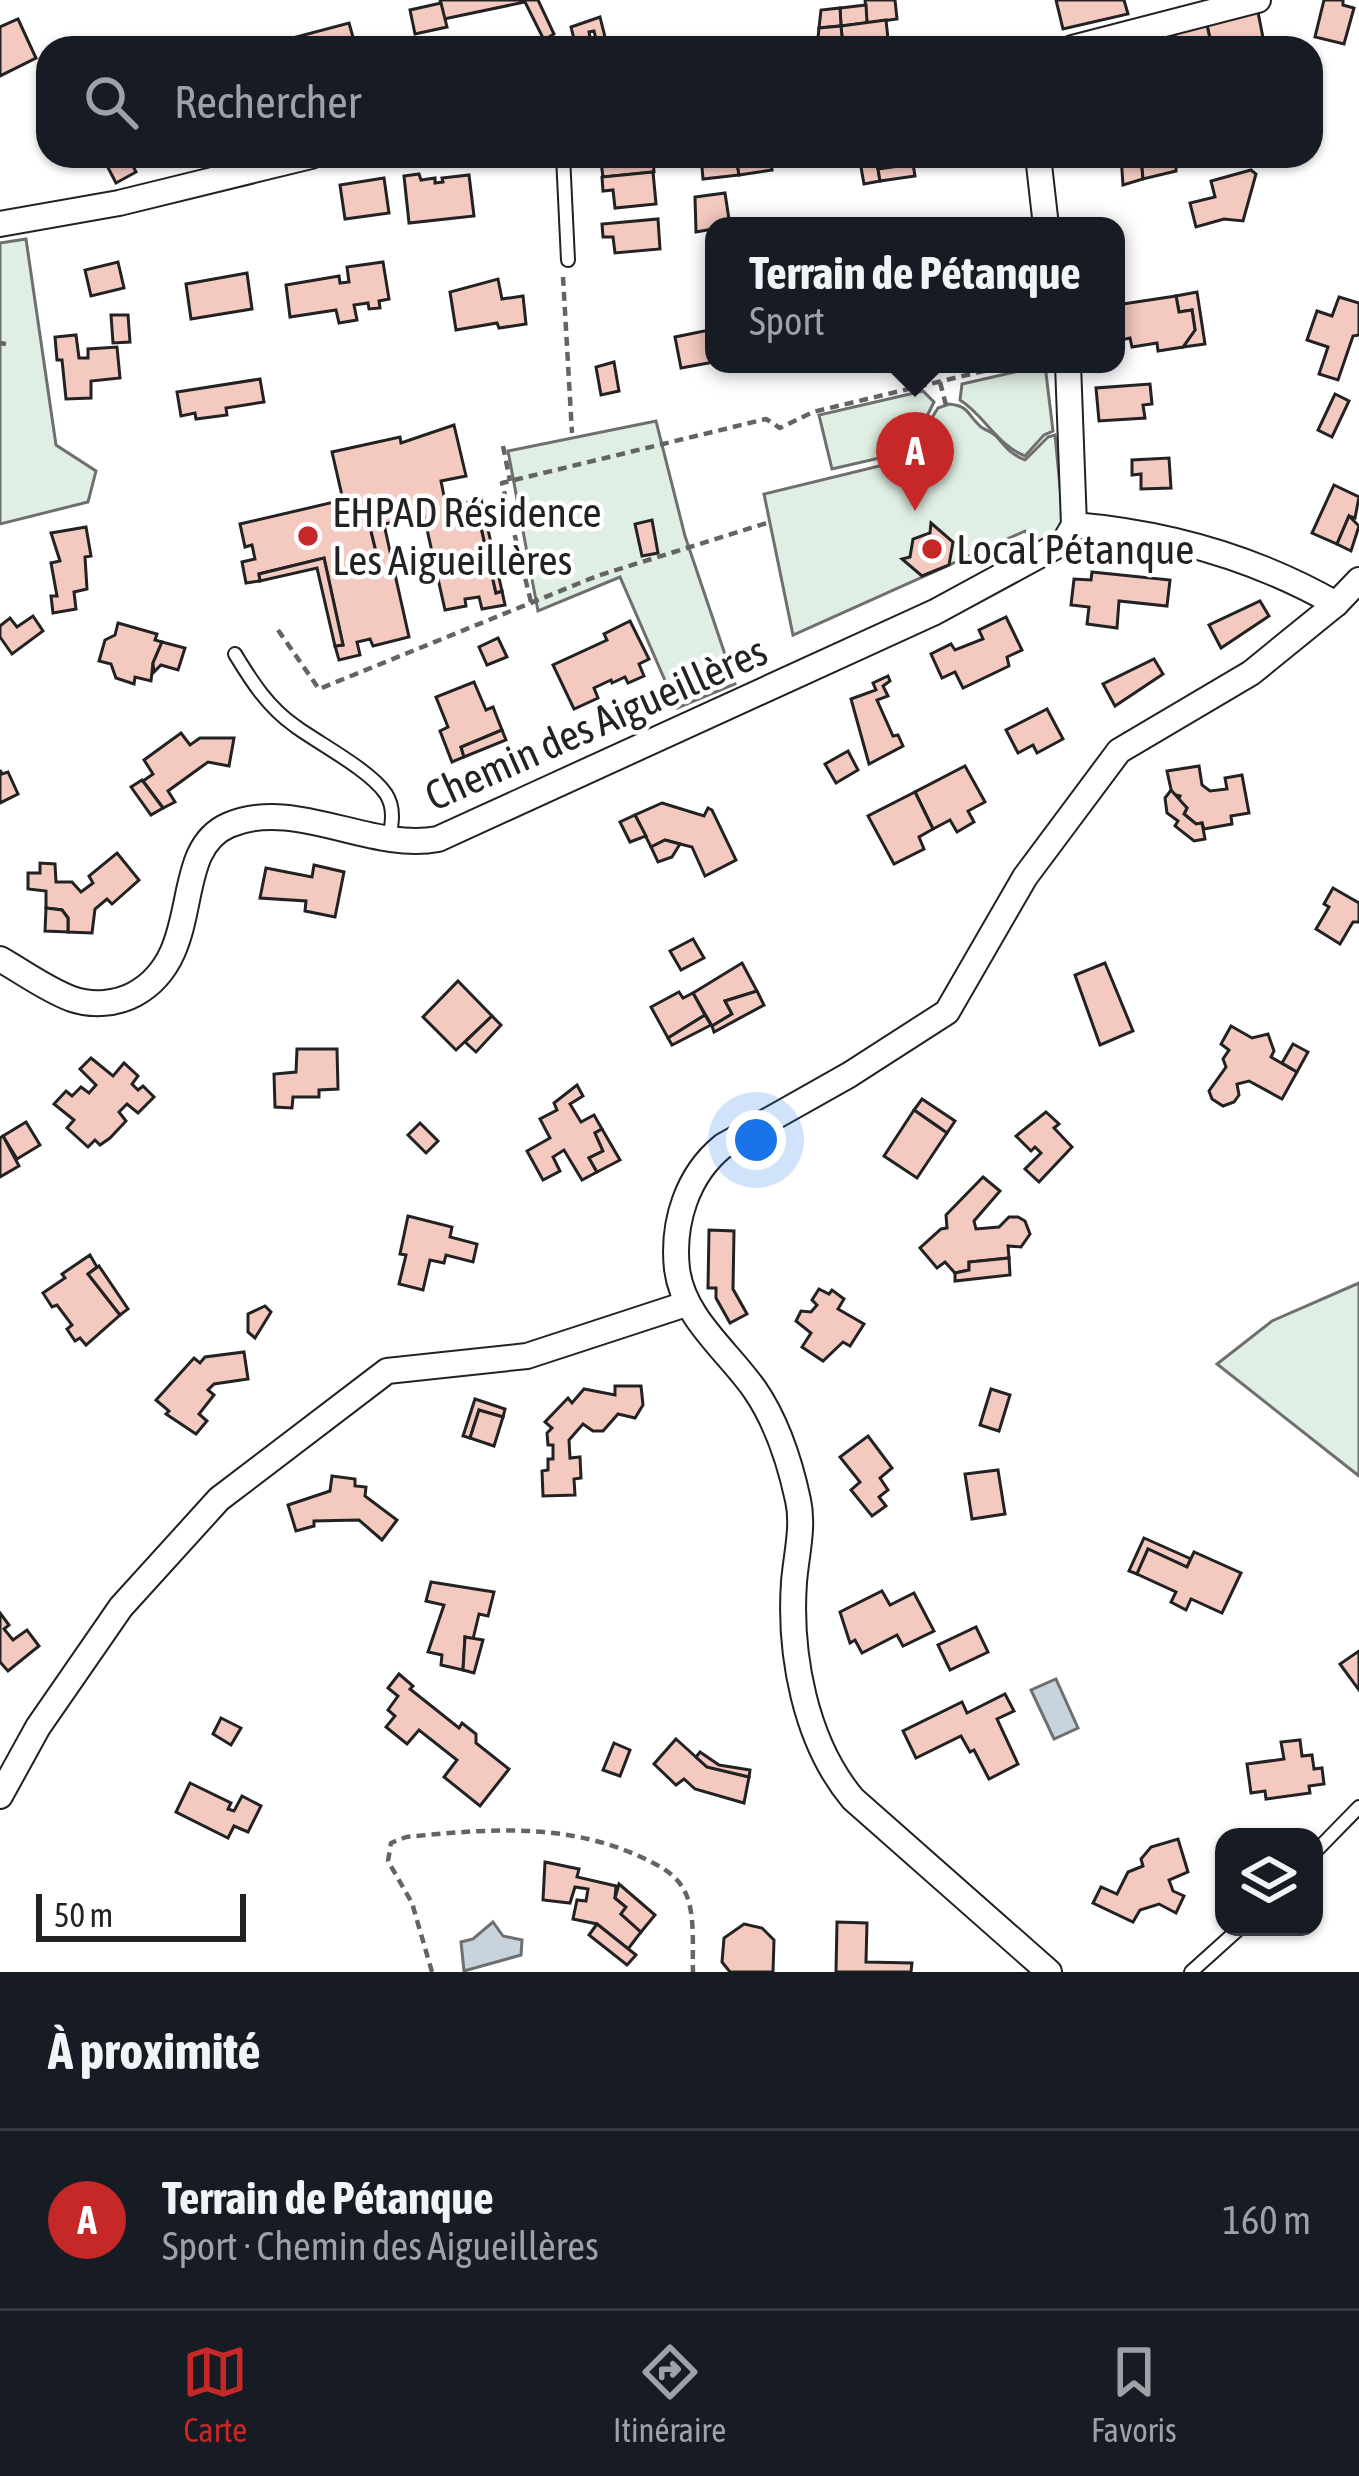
<!DOCTYPE html>
<html lang="fr">
<meta charset="utf-8">
<style>
:root{--surface:#171b24;--page:#242831;--text:#f1f3f6;--muted:#9ea1a6;--line:#363941;--accent:#c62828}
body{margin:0;font-family:"Asap Condensed",sans-serif;background:var(--page);color:var(--text)}
.controls{position:absolute;right:36px;bottom:36px;display:grid;overflow:hidden;border-radius:24px;box-shadow:0 3px 9px #0004}
.controls button{width:108px;height:108px;display:grid;place-items:center;padding:0;border:0;border-bottom:3px solid var(--line);background:var(--surface);color:var(--text);font:60px sans-serif}
.scale{position:absolute;left:36px;bottom:30px;width:210px;box-sizing:border-box;padding-left:12px;border:6px solid #222;border-top:0;font-size:33px;line-height:42px;white-space:nowrap;color:#222;-webkit-text-stroke:9px #fff;paint-order:stroke}
.you{position:absolute;left:756px;top:1140px;width:42px;height:42px;margin:-30px;border:9px solid #fff;border-radius:50%;background:#1a73e8;box-shadow:0 0 0 18px #1a73e833}
.badge{display:grid;place-items:center;width:78px;height:78px;border-radius:50%;background:var(--accent);color:#fff;font-size:39px;font-weight:700}
.pin{position:absolute;translate:-50% -99px;filter:drop-shadow(0 3px 6px #0008)}
.pin::after{content:'';position:absolute;top:63px;width:42px;height:36px;background:inherit;clip-path:polygon(0 0,100% 0,50% 100%)}
.popup{position:absolute;left:705px;top:217px;width:420px;height:156px;box-sizing:border-box;display:grid;place-content:center;border-radius:24px;background:var(--surface);filter:drop-shadow(0 3px 9px #0005);font-size:39px;white-space:nowrap;color:var(--muted)}
.popup b{font-size:45px;color:var(--text)}
.popup::after{content:'';position:absolute;left:50%;top:100%;margin-left:-24px;border:24px solid transparent;border-top-color:var(--surface)}
.list{margin:0;padding:0;list-style:none}
h2{display:flex;justify-content:space-between;align-items:center;height:156px;margin:0;padding:0 48px;font-size:51px}
h2 small{font-size:39px;font-weight:400;color:var(--muted)}
.list li{display:grid;grid-template-columns:78px 1fr auto;gap:36px;align-items:center;box-sizing:border-box;height:180px;padding:0 48px;border-top:3px solid var(--line)}
.list b{display:block;font-size:45px;white-space:nowrap}
.list p{margin:0;font-size:39px;white-space:nowrap;color:var(--muted)}
.list em{font-size:39px;font-style:normal;color:var(--muted)}
.icon{flex:none;width:66px;height:66px;fill:none;stroke:currentColor;stroke-width:2;stroke-linecap:round;stroke-linejoin:round}
.map{position:relative;flex:none;width:1359px;height:1972px;overflow:hidden}
.search{position:absolute;background:var(--surface);box-shadow:0 3px 9px #0004;left:36px;right:36px;top:36px;height:132px;display:flex;align-items:center;gap:30px;box-sizing:border-box;padding:0 42px;border-radius:36px;color:var(--muted);font-size:45px}
.sheet{height:336px;background:var(--surface)}
nav{display:flex;justify-content:space-around;align-items:center;box-sizing:border-box;height:168px;border-top:3px solid var(--line);background:var(--surface);font-size:33px;color:var(--muted)}
nav a{display:grid;justify-items:center;gap:6px}
nav .on{color:var(--accent)}
.map>svg:first-child{display:block}
.green{fill:#e0efe3;stroke:#6f6f6f;stroke-width:3}
.water{fill:#c7d3dd;stroke:#6f6f6f;stroke-width:3}
.building{fill:#f3c9c0;stroke:#222;stroke-width:3}
.lines{fill:none;stroke-linecap:round;stroke-linejoin:round}
.lane-casing{stroke:#222;stroke-width:16}
.street-casing{stroke:#222;stroke-width:28}
.path{stroke:#646464;stroke-width:4.5;stroke-dasharray:9 6;stroke-linecap:butt}
.lane{stroke:#fff;stroke-width:12}
.street{stroke:#fff;stroke-width:24}
.poi-dot{fill:#c62828;stroke:#fff;stroke-width:4.5}
.labels{text-anchor:middle;stroke-width:9;stroke-linejoin:round;paint-order:stroke}
.poi-label{font-size:42px;fill:#222;stroke:#fff;text-anchor:start}
.street-label{font-size:42px;fill:#222;stroke:#fff}
</style>
<div class="map">
<svg width="1359" height="1972" viewBox="0 0 1359 1972">
<rect width="100%" height="100%" fill="#fff"/>
<g class="green">
<polygon points="26,239 56,445 96,471 88,502 0,524 0,243"/>
<path d="M 1045,365 L 1053,431 L 1044,435 L 1025,456 C 997,445 984,415 960,400 L 962,384 Z"/>
<polygon points="923,391 934,402 920,430 924,447 934,451 933,456 914,450 832,469 819,415"/>
<path d="M 949,404 C 969,406 967,414 979,425 C 983,430 991,431 996,436 C 1007,448 1009,453 1025,460 L 1048,437 L 1055,435 L 1064,528 L 1035,544 L 1025,531 L 793,635 L 764,494 L 916,457 L 944,460 L 945,453 L 931,445 L 925,429 L 938,408 Z"/>
<polygon points="656,421 685,536 735,684 677,708 620,577 538,611 508,451"/>
<polygon points="1359,1283 1359,1476 1217,1364 1272,1321"/>
</g>
<g class="water">
<polygon points="1056,1679 1078,1728 1054,1739 1031,1690"/>
<polygon points="493,1922 503,1936 522,1940 521,1955 464,1971 461,1942 473,1939"/>
</g>
<g class="building">
<polygon points="440,0 524,0 525,2 444,19"/>
<polygon points="524,0 538,0 554,34 544,40"/>
<polygon points="865,0 895,0 897,19 867,23"/>
<polygon points="1056,0 1124,0 1128,14 1063,29"/>
<polygon points="1324,0 1343,0 1343,5 1354,8 1344,44 1315,37"/>
<polygon points="441,3 447,27 415,34 410,10"/>
<polygon points="866,5 867,23 841,26 840,8"/>
<polygon points="840,8 841,26 819,28 821,10"/>
<polygon points="1258,12 1265,48 1212,48 1207,25"/>
<polygon points="600,17 606,41 597,43 594,31 589,32 590,37 574,39 571,27"/>
<polygon points="18,19 36,58 0,76 0,27"/>
<polygon points="886,20 889,48 843,48 841,26"/>
<polygon points="349,23 356,48 283,48 281,41"/>
<polygon points="1207,25 1212,48 1175,48 1175,33"/>
<polygon points="841,26 843,48 817,48 819,28"/>
<polygon points="102,156 128,156 136,172 116,183"/>
<polygon points="611,156 653,156 654,172 603,177 601,162 611,161"/>
<polygon points="701,156 736,156 739,175 703,179"/>
<polygon points="736,156 770,156 772,170 739,175"/>
<polygon points="859,156 912,156 913,164 878,169 880,181 864,184"/>
<polygon points="1078,156 1141,156 1143,179 1123,185 1121,156"/>
<polygon points="1141,156 1176,156 1176,171 1143,179"/>
<polygon points="913,164 915,176 880,181 878,169"/>
<polygon points="1251,170 1256,174 1243,221 1224,219 1196,227 1190,203 1215,197 1211,181"/>
<polygon points="653,172 656,204 615,208 613,190 603,191 602,177"/>
<polygon points="419,174 421,180 435,178 435,183 443,182 442,178 469,175 474,216 409,223 404,176"/>
<polygon points="384,178 389,213 345,219 340,185"/>
<polygon points="725,193 730,226 696,232 695,197"/>
<polygon points="658,219 660,249 615,253 613,237 603,237 602,224"/>
<polygon points="118,262 124,288 91,296 85,270"/>
<polygon points="383,262 389,299 379,301 380,308 369,309 368,303 354,305 357,320 339,323 336,310 290,317 286,285 339,276 340,283 349,282 347,267"/>
<polygon points="247,273 252,309 191,319 186,284"/>
<polygon points="498,279 502,299 523,296 526,324 499,328 497,323 456,330 450,292"/>
<polygon points="1197,292 1205,344 1183,347 1195,330 1192,310 1179,312 1176,296"/>
<polygon points="1176,296 1179,312 1192,310 1195,330 1183,347 1158,351 1157,343 1132,347 1130,338 1116,341 1116,305"/>
<polygon points="1339,297 1359,303 1359,335 1353,336 1338,380 1319,374 1328,347 1307,340 1317,311 1332,316"/>
<polygon points="111,315 128,315 130,342 113,343"/>
<polygon points="714,329 714,362 681,368 675,337"/>
<polygon points="76,335 79,358 88,358 88,349 117,347 120,378 91,381 91,398 66,399 62,360 57,360 55,337"/>
<polygon points="614,362 619,391 601,395 596,367"/>
<polygon points="260,379 264,402 226,408 227,415 196,419 195,413 181,416 177,392"/>
<polygon points="1150,384 1152,404 1143,405 1145,418 1099,421 1096,388"/>
<polygon points="1335,394 1349,401 1332,437 1318,430"/>
<polygon points="454,425 466,476 441,481 447,511 476,505 496,593 502,591 505,605 482,609 479,597 465,599 466,606 445,610 424,516 370,527 381,572 394,570 409,637 373,646 370,639 357,642 360,655 339,660 335,646 343,645 324,558 259,574 260,581 246,583 242,562 255,559 252,545 245,547 240,524 343,500 332,452 400,437 401,443"/>
<polygon points="1169,458 1171,488 1141,489 1141,474 1132,475 1132,460"/>
<polygon points="1334,485 1359,497 1355,518 1349,516 1337,544 1312,533"/>
<polygon points="481,499 502,591 496,593 476,505 468,505 468,502"/>
<polygon points="1349,516 1359,526 1351,551 1337,544"/>
<polygon points="652,520 658,553 642,556 635,524"/>
<polygon points="931,523 953,542 949,565 922,576 902,559 910,557 913,539 930,533"/>
<polygon points="384,524 394,570 381,572 370,527"/>
<polygon points="86,527 91,556 85,557 87,589 74,592 76,609 53,613 51,596 57,596 51,563 60,561 51,533"/>
<polygon points="324,558 343,645 335,646 317,568 260,581 259,574"/>
<polygon points="1092,572 1170,580 1167,606 1119,601 1117,628 1087,624 1089,607 1071,605 1074,579 1091,580"/>
<polygon points="1260,601 1269,616 1221,648 1209,625"/>
<polygon points="33,616 43,631 12,654 0,637 0,626 10,618 17,627"/>
<polygon points="1006,617 1022,650 1007,657 1009,666 963,688 955,672 942,678 931,654 951,644 955,650 983,639 979,630"/>
<polygon points="630,621 649,659 639,664 644,676 628,683 625,677 612,683 611,680 594,688 598,698 574,709 553,665 607,640 604,634"/>
<polygon points="118,623 157,634 155,640 162,642 153,663 151,681 135,677 134,684 116,678 111,664 99,661 105,640 115,635"/>
<polygon points="498,638 507,657 487,665 479,647"/>
<polygon points="162,642 185,648 178,670 161,665 154,672 153,663"/>
<polygon points="1154,659 1163,674 1115,706 1103,684"/>
<polygon points="888,676 890,681 883,686 888,696 877,700 893,736 898,735 903,746 869,764 851,699 876,690 873,683"/>
<polygon points="474,682 486,710 493,707 502,730 461,747 464,757 452,762 440,731 448,727 436,697"/>
<polygon points="1047,709 1063,739 1037,753 1033,745 1018,753 1006,730"/>
<polygon points="502,730 506,740 464,757 461,747"/>
<polygon points="181,733 190,745 200,738 234,738 229,766 208,762 168,791 175,802 163,808 143,781 153,774 144,760"/>
<polygon points="848,751 858,770 836,783 825,764"/>
<polygon points="965,766 985,802 968,811 974,822 957,832 950,820 933,829 915,792"/>
<polygon points="1199,766 1202,785 1210,791 1227,789 1225,778 1242,775 1249,813 1231,816 1232,824 1204,829 1202,823 1196,824 1184,814 1187,808 1178,800 1180,796 1172,794 1167,771"/>
<polygon points="0,770 2,774 8,772 18,794 0,803"/>
<polygon points="142,780 163,808 151,815 131,787"/>
<polygon points="1171,790 1187,808 1184,814 1196,824 1202,823 1205,839 1194,841 1175,826 1178,821 1167,813 1165,798"/>
<polygon points="915,792 933,829 919,837 924,849 894,864 868,816"/>
<polygon points="662,803 704,816 708,808 712,810 736,860 705,876 692,847 665,840 651,847 635,815"/>
<polygon points="635,815 646,836 630,842 620,822"/>
<polygon points="665,840 680,844 672,857 658,862 651,847"/>
<polygon points="117,853 139,880 112,904 107,899 95,909 92,933 68,932 68,918 62,910 46,908 46,891 28,889 28,873 40,873 40,863 55,864 56,882 72,882 81,892 93,883 89,876"/>
<polygon points="314,865 344,872 335,917 305,911 306,901 260,898 266,868 312,877"/>
<polygon points="1333,888 1359,903 1359,922 1353,922 1340,944 1316,929 1329,907 1324,904"/>
<polygon points="46,908 62,910 68,918 68,932 45,931"/>
<polygon points="693,939 704,958 681,970 670,951"/>
<polygon points="742,963 757,991 725,1001 732,1014 712,1026 693,993"/>
<polygon points="1105,963 1133,1031 1100,1045 1075,975"/>
<polygon points="458,981 492,1016 456,1050 423,1017"/>
<polygon points="757,991 764,1005 714,1032 712,1026 732,1014 725,1001"/>
<polygon points="679,992 683,998 693,993 705,1015 668,1038 651,1007"/>
<polygon points="705,1015 711,1025 672,1045 668,1038"/>
<polygon points="492,1016 501,1025 476,1052 465,1042"/>
<polygon points="1231,1026 1252,1038 1268,1034 1274,1051 1271,1057 1297,1072 1282,1099 1249,1081 1237,1084 1239,1095 1234,1102 1223,1106 1212,1099 1209,1091 1226,1067 1223,1059 1229,1050 1221,1044"/>
<polygon points="1293,1044 1308,1052 1297,1072 1282,1063"/>
<polygon points="297,1049 337,1049 338,1089 319,1090 319,1097 293,1097 292,1108 275,1107 274,1074 296,1072"/>
<polygon points="91,1058 113,1076 124,1063 138,1076 132,1084 138,1090 143,1086 154,1097 138,1113 127,1104 119,1112 126,1121 110,1138 100,1145 95,1140 88,1147 67,1128 74,1120 54,1104 66,1091 72,1096 81,1087 89,1093 96,1085 80,1069"/>
<polygon points="577,1085 583,1096 570,1104 581,1122 594,1115 602,1129 595,1133 603,1151 589,1158 597,1172 582,1180 564,1150 553,1157 560,1171 543,1180 527,1151 550,1138 540,1119 557,1110 554,1103"/>
<polygon points="922,1099 955,1121 947,1133 914,1110"/>
<polygon points="914,1110 947,1133 917,1178 884,1156"/>
<polygon points="1046,1112 1059,1124 1054,1128 1072,1147 1039,1182 1025,1169 1041,1153 1035,1147 1031,1151 1016,1136"/>
<polygon points="26,1122 40,1145 17,1159 3,1136"/>
<polygon points="420,1123 438,1141 426,1153 408,1135"/>
<polygon points="602,1129 620,1160 597,1172 589,1158 603,1151 595,1133"/>
<polygon points="3,1136 19,1166 0,1177 0,1138"/>
<polygon points="983,1177 1000,1191 974,1221 976,1229 999,1227 1009,1217 1018,1217 1025,1221 1030,1234 1021,1247 1008,1246 1009,1258 969,1262 969,1270 955,1273 945,1262 937,1268 920,1248 941,1229 947,1228 946,1215"/>
<polygon points="408,1216 452,1227 450,1237 477,1244 473,1262 446,1255 444,1263 430,1260 423,1290 399,1284 406,1255 400,1254"/>
<polygon points="709,1230 734,1231 733,1289 747,1314 730,1323 716,1298 716,1288 708,1288"/>
<polygon points="90,1255 97,1267 88,1274 120,1315 86,1345 80,1338 75,1341 67,1329 72,1325 57,1305 52,1307 43,1293 65,1278 62,1274"/>
<polygon points="1009,1258 1010,1275 955,1281 955,1273 969,1270 969,1262"/>
<polygon points="99,1266 128,1309 120,1315 88,1274"/>
<polygon points="819,1289 829,1294 832,1290 844,1299 838,1309 864,1324 850,1346 843,1342 823,1361 802,1347 811,1333 796,1321 801,1311 811,1312 817,1305 812,1300"/>
<polygon points="265,1306 271,1312 255,1338 248,1332 248,1314"/>
<polygon points="244,1352 248,1379 214,1384 208,1390 214,1395 199,1414 207,1421 196,1434 166,1414 169,1411 156,1400 194,1358 200,1363 205,1357"/>
<polygon points="615,1386 641,1386 643,1405 635,1418 618,1414 603,1431 593,1431 583,1424 569,1440 570,1458 580,1457 581,1478 574,1479 575,1495 543,1496 542,1471 548,1470 548,1459 553,1459 553,1445 548,1445 547,1433 552,1428 545,1422 568,1398 572,1403 584,1389 615,1395"/>
<polygon points="991,1389 1010,1395 999,1431 980,1425"/>
<polygon points="475,1399 505,1409 503,1417 479,1410 470,1438 463,1436"/>
<polygon points="479,1410 503,1417 494,1446 470,1438"/>
<polygon points="868,1436 892,1468 880,1478 888,1490 879,1497 886,1506 872,1516 851,1490 860,1482 840,1457"/>
<polygon points="998,1470 1005,1514 972,1519 965,1474"/>
<polygon points="332,1476 355,1479 355,1486 366,1487 365,1496 397,1520 382,1540 359,1520 314,1521 314,1526 296,1531 288,1505 330,1491"/>
<polygon points="1144,1538 1191,1559 1187,1567 1148,1549 1137,1574 1129,1571"/>
<polygon points="1148,1549 1187,1567 1194,1552 1241,1573 1222,1613 1191,1599 1186,1610 1171,1602 1176,1592 1137,1574"/>
<polygon points="431,1582 494,1592 488,1616 479,1614 473,1639 465,1637 463,1670 441,1665 442,1655 428,1652 444,1605 426,1601"/>
<polygon points="882,1591 890,1605 914,1593 934,1631 903,1646 897,1635 862,1653 855,1640 850,1643 840,1612"/>
<polygon points="0,1613 9,1625 4,1629 13,1640 27,1630 39,1646 8,1671 0,1662"/>
<polygon points="976,1627 988,1652 950,1670 938,1645"/>
<polygon points="465,1637 483,1640 474,1673 463,1670"/>
<polygon points="1359,1651 1359,1690 1340,1664"/>
<polygon points="399,1674 413,1686 410,1689 459,1728 462,1723 476,1734 476,1743 509,1769 480,1806 444,1777 457,1760 419,1730 407,1744 386,1727 395,1716 388,1710 398,1696 388,1688"/>
<polygon points="1005,1694 1014,1711 997,1719 1018,1764 989,1779 974,1750 970,1752 961,1736 916,1758 903,1731 962,1702 967,1713"/>
<polygon points="221,1718 241,1728 231,1745 213,1734"/>
<polygon points="676,1739 707,1767 749,1777 744,1803 695,1789 684,1779 676,1785 654,1764"/>
<polygon points="1300,1740 1302,1756 1312,1755 1314,1769 1322,1768 1324,1784 1309,1786 1310,1793 1266,1799 1265,1791 1251,1793 1247,1764 1284,1759 1281,1742"/>
<polygon points="614,1743 630,1750 620,1776 603,1770"/>
<polygon points="700,1752 719,1765 750,1770 749,1777 707,1767 696,1757"/>
<polygon points="190,1783 231,1803 228,1809 234,1811 242,1796 261,1806 248,1832 234,1826 228,1838 176,1812"/>
<polygon points="1178,1839 1188,1872 1169,1880 1173,1891 1184,1896 1176,1913 1159,1904 1140,1910 1133,1922 1093,1903 1101,1887 1117,1894 1128,1872 1143,1866 1141,1859 1151,1847"/>
<polygon points="545,1862 579,1869 577,1877 616,1886 615,1898 626,1907 621,1914 641,1932 628,1949 597,1924 573,1919 577,1900 586,1901 588,1889 575,1887 570,1903 543,1900"/>
<polygon points="619,1884 655,1915 641,1932 621,1914 626,1907 615,1898"/>
<polygon points="837,1922 867,1923 866,1962 912,1963 911,1972 836,1972"/>
<polygon points="597,1924 636,1955 627,1965 589,1935"/>
<polygon points="744,1924 762,1928 774,1940 773,1972 730,1972 722,1962 724,1938"/>
</g>
<g class="lines">
<defs>
<g id="lane">
<polyline points="563,156 568,260"/>
<path d="M 235,654 C 252,682 268,707 295,726 C 318,743 370,770 386,794 C 395,808 392,824 389,839"/>
<polyline points="1314,1853 1359,1807"/>
<polyline points="1191,1972 1241,1927"/>
</g>
<g id="street">
<polyline points="1072,48 1258,0"/>
<polyline points="1038,156 1046,226"/>
<polyline points="0,224 119,203 311,156"/>
<path d="M 1074,525 C 1168,533 1254,557 1336,604"/>
<path d="M 0,959 C 23,972 47,990 72,999 C 92,1006 117,1004 135,994 C 207,954 168,851 229,825 C 295,797 370,852 438,839 L 935,612 L 1064,542 L 1074,525 L 1068,364"/>
<polyline points="0,1796 38,1727 121,1607 219,1499 387,1371 527,1356 686,1304"/>
<path d="M 1049,1972 L 853,1799 C 805,1742 789,1654 794,1582 C 796,1556 804,1527 798,1500 C 790,1463 777,1422 755,1390 C 728,1351 683,1318 677,1269 C 672,1223 687,1175 723,1146 L 849,1075 L 947,1012 L 1025,877 L 1119,751 L 1251,673 L 1336,604 L 1359,580"/>
</g>
</defs>
<use href="#lane" class="lane-casing"/>
<use href="#street" class="street-casing"/>
<g class="path">
<polyline points="563,277 572,433"/>
<polyline points="0,343 6,344"/>
<polyline points="940,382 946,405"/>
<polyline points="503,446 510,481"/>
<polyline points="531,602 502,483 766,419 780,428 813,412 1013,364"/>
<polyline points="278,630 319,689 597,576 770,522"/>
<path d="M 432,1972 L 412,1903 L 388,1861 L 391,1843 L 406,1837 C 488,1829 565,1822 641,1857 C 658,1865 675,1873 684,1890 C 696,1911 692,1948 693,1972"/>
</g>
<use href="#lane" class="lane"/>
<use href="#street" class="street"/>
</g>
<g class="poi-dot">
<circle cx="308" cy="536" r="12"/>
<circle cx="932" cy="549" r="12"/>
</g>
<g class="labels">
<g class="poi-label">
<text x="332" y="527">EHPAD Résidence<tspan x="332" dy="48">Les Aigueillères</tspan></text>
<text x="956" y="564">Local Pétanque</text>
</g>
<g class="street-label">
<text transform="translate(596 723) rotate(-24)" y="15">Chemin des Aigueillères</text>
</g>
</g>
</svg>
<div class="controls">
<button><svg class="icon" aria-label="layers" viewBox="0 0 24 24"><path d="M12 4l9 5-9 5-9-5zM3 14l9 5 9-5"/></svg></button>
</div>
<div class="scale">50 m</div>
<div class="you"></div>
<div class="pin badge" style="left:915px;top:511px">A</div>
<div class="popup"><b>Terrain de Pétanque</b>Sport</div>
<div class="search"><svg class="icon" aria-label="search" viewBox="0 0 24 24"><circle cx="10" cy="10" r="6"/><path d="M15 15l6 6"/></svg>Rechercher</div>
</div>
<section class="sheet">
<h2>À proximité<small></small></h2>
<ul class="list">
<li><span class="badge">A</span><div><b>Terrain de Pétanque</b><p>Sport · Chemin des Aigueillères</p></div><em>160 m</em></li>
</ul>
</section>
<nav>
<a class="on"><svg class="icon" aria-label="map" viewBox="0 0 24 24"><path d="M3 6l6-2 6 2 6-2v14l-6 2-6-2-6 2zM9 4v14M15 6v14"/></svg>Carte</a>
<a><svg class="icon" aria-label="directions" viewBox="0 0 24 24"><path d="M12 3l9 9-9 9-9-9zM9 14v-3h6M13 9l2 2-2 2"/></svg>Itinéraire</a>
<a><svg class="icon" aria-label="saved" viewBox="0 0 24 24"><path d="M7 4h10v16l-5-4-5 4z"/></svg>Favoris</a>
</nav>
